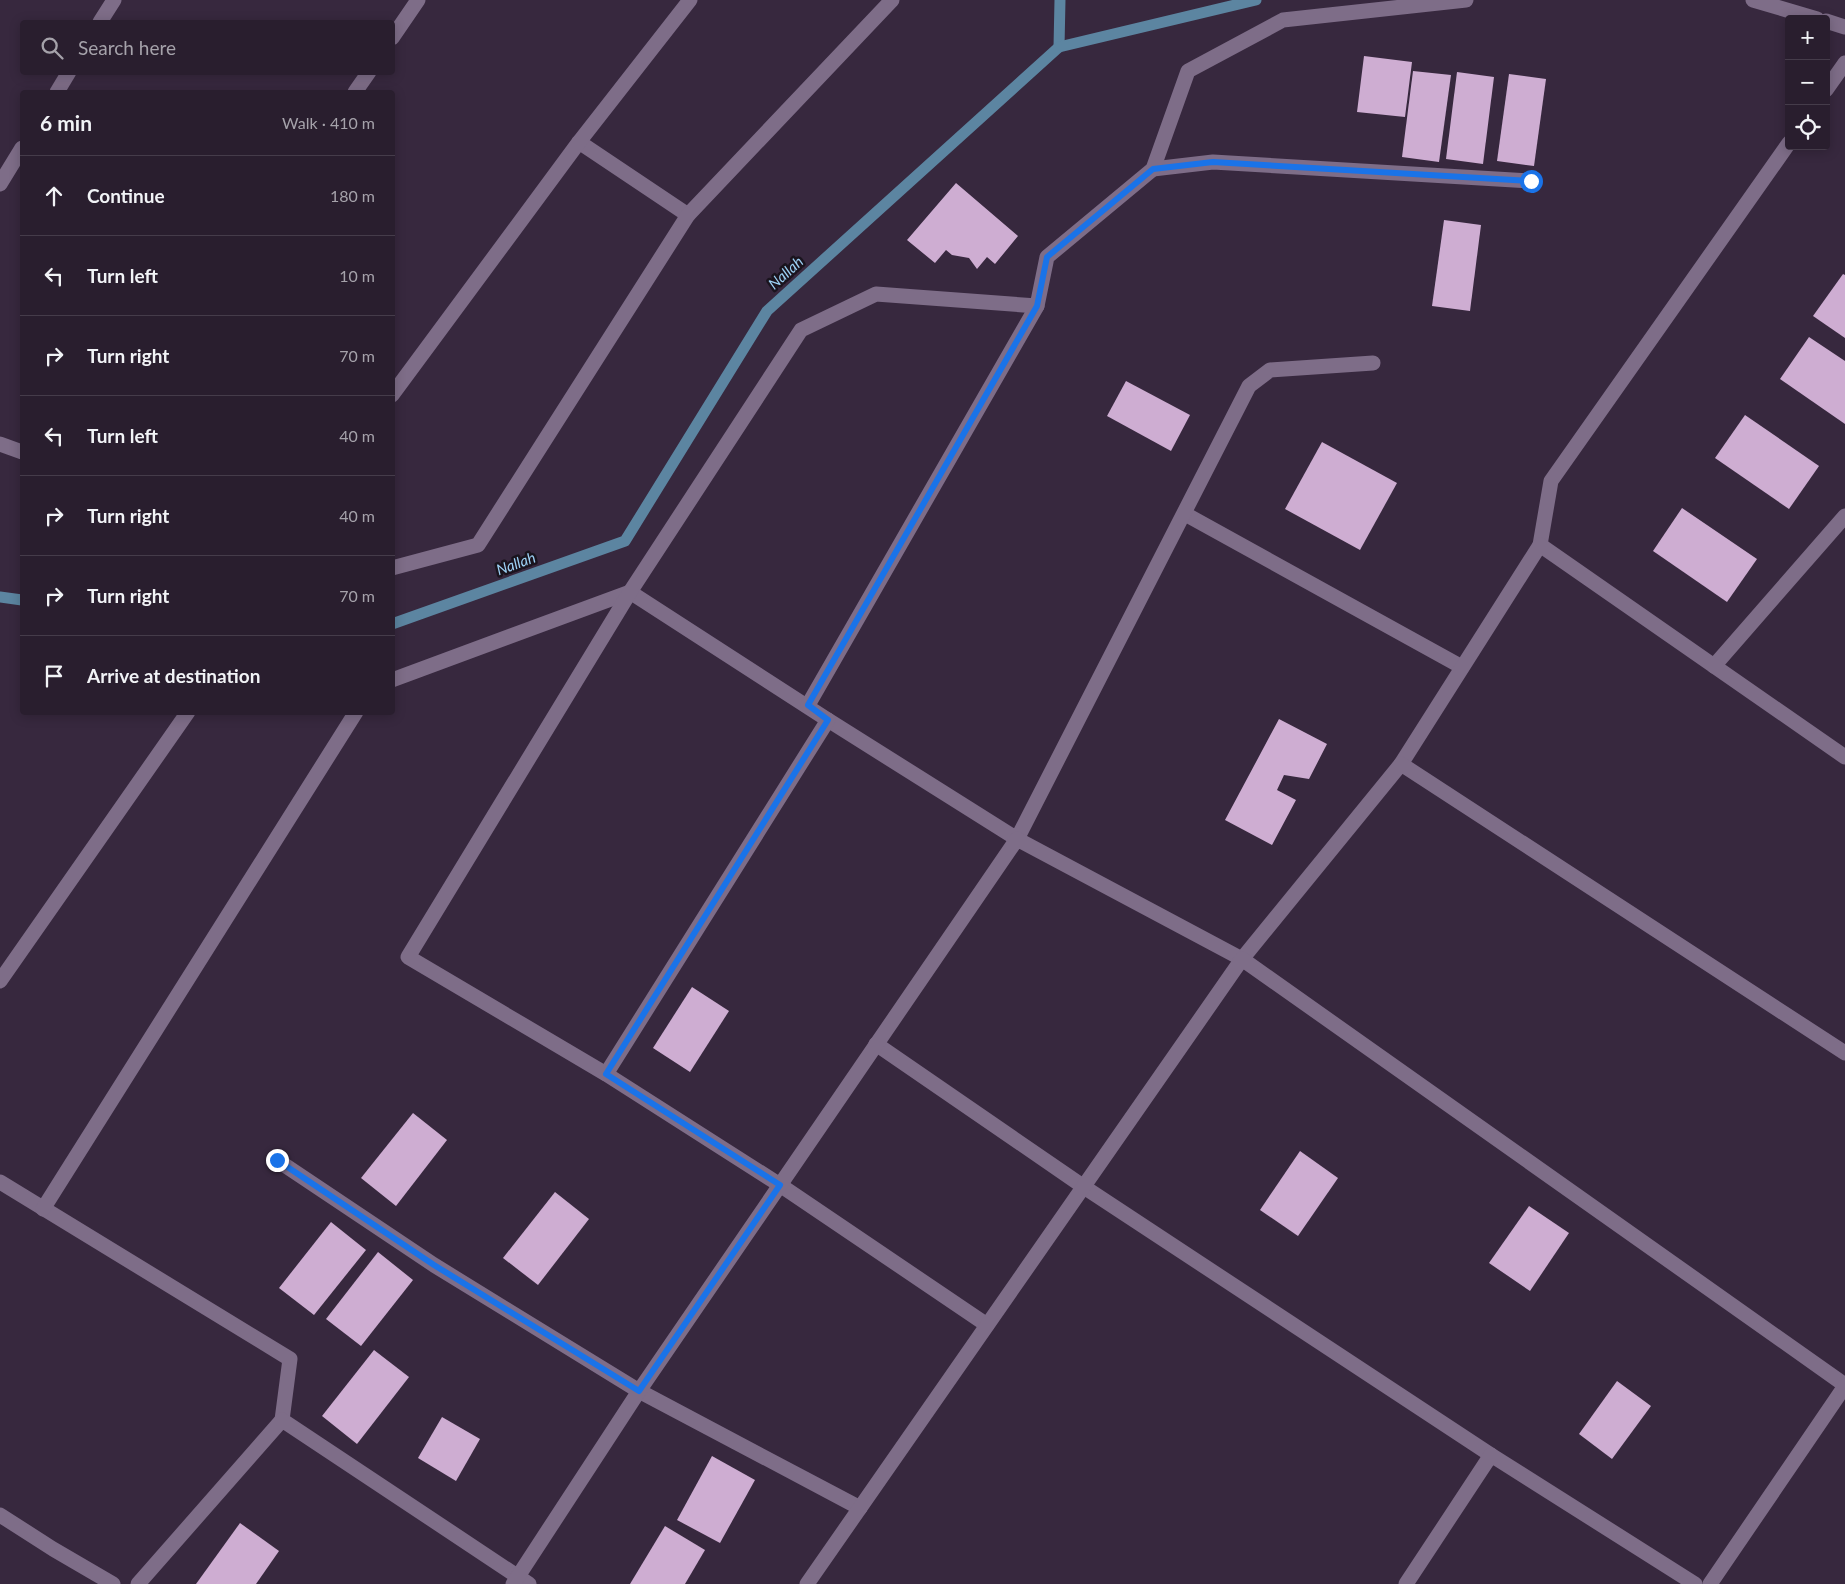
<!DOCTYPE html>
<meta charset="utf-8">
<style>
:root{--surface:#291e2e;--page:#352b3a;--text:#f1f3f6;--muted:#a5a2aa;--line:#453c4a}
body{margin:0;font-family:Lato,sans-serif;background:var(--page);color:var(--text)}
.controls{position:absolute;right:15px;top:15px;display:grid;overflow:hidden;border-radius:5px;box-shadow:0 2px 12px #0003}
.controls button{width:45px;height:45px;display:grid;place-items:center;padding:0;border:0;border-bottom:1px solid var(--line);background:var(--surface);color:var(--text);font:25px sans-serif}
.stop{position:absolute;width:15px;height:15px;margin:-11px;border:4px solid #1a73e8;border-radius:50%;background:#fff}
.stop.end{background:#1a73e8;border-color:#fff;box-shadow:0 1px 5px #0008}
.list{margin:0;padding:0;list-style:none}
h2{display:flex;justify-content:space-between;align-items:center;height:65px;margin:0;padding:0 20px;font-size:21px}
h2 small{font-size:16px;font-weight:400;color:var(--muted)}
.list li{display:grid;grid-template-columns:32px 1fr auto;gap:15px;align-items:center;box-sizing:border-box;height:80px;padding:0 20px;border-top:1px solid var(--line)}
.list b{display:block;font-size:19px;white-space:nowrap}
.list em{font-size:16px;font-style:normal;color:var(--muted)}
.icon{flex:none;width:28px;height:28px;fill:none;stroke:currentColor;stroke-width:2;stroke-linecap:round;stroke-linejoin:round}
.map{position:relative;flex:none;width:1845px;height:1584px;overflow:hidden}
.search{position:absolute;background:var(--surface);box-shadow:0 2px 12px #0003;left:20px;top:20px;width:375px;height:55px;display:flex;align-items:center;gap:12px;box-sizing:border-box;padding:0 18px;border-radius:5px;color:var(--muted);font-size:19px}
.panel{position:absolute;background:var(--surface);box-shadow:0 2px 12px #0003;left:20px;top:90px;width:375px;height:625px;border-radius:5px}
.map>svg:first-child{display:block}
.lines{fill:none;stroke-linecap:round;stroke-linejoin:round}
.stream{stroke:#5c85a1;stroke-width:11}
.building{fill:#ceadd2}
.minor{stroke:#7e6d88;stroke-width:15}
.route{stroke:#1a73e8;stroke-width:6}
.labels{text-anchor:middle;stroke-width:5;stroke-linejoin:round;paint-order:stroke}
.water-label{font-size:15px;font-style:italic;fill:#9dd1f5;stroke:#1a141e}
</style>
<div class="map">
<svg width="1845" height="1584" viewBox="0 0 1845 1584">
<rect width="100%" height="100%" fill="#37283e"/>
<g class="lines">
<g class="stream">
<polyline points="1059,47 1060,0"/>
<polyline points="0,597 22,600"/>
<polyline points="392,624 625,541 767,311 1059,47 1256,0"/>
</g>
</g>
<g class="building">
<polygon points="1364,56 1412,62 1405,117 1357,112"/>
<polygon points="1413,71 1451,75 1439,162 1402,157"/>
<polygon points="1457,72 1494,77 1483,164 1446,159"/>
<polygon points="1509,74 1546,79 1534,166 1497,161"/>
<polygon points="956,183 1018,236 995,264 987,257 977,269 969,258 952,255 946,250 935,263 907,240"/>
<polygon points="1444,220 1481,225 1470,311 1432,306"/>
<polygon points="1843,274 1845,275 1845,338 1813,316"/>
<polygon points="1809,337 1845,361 1845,424 1780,379"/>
<polygon points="1126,381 1190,415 1171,451 1107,416"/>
<polygon points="1745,415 1819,466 1789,509 1715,458"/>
<polygon points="1322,442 1397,483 1360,550 1285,509"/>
<polygon points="1682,508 1757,559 1727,602 1653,551"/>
<polygon points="1279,719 1327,744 1309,779 1284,775 1277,790 1296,800 1272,845 1225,820"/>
<polygon points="692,987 729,1011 690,1072 653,1048"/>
<polygon points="413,1113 447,1140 396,1206 361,1178"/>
<polygon points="1300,1151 1338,1178 1298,1236 1260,1210"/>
<polygon points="555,1192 589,1219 538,1285 503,1258"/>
<polygon points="1529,1206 1569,1233 1530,1291 1489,1263"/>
<polygon points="331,1222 366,1250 314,1315 279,1288"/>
<polygon points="378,1252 413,1280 361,1346 326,1319"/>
<polygon points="374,1350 409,1377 357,1444 322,1416"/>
<polygon points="1617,1381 1651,1406 1612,1459 1579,1434"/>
<polygon points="442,1417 480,1439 456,1481 418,1458"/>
<polygon points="712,1456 755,1480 720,1543 677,1520"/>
<polygon points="240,1523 279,1551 256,1584 196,1584"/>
<polygon points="665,1526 705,1550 685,1584 630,1584"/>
</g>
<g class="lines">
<g class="minor">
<polyline points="1753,0 1817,19"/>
<polyline points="1826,21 1845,27"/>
<polyline points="100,22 114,0"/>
<polyline points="392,38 418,0"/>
<polyline points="1826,90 1845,63"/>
<polyline points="57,92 69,72"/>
<polyline points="355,92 369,72"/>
<polyline points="579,142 688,215"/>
<polyline points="1153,169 1213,162 1531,181"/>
<polyline points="0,184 22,148"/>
<polyline points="392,395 579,142 690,0"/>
<polyline points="0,444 22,452"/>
<polyline points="1185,514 1462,667"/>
<polyline points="1540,545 1551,481 1789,143"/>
<polyline points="392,568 478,545 688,215 892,0"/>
<polyline points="1714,666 1845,516"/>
<polyline points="392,680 630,592 828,720 1017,839 1249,386 1270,370 1373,363"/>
<polyline points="808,705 1037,306 1047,257 1153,169 1188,71 1283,20 1466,0"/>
<polyline points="1401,764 1540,545 1845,757"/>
<polyline points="0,981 188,712"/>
<polyline points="876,1044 1084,1187 1491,1455"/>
<polyline points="606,1074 828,720"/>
<polyline points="277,1160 434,1265 639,1391 860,1508"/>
<polyline points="0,1182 290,1359 282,1420"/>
<polyline points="43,1209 356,712"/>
<polyline points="987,1325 780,1185 606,1074 408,957 630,592 801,330 876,294 1037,306"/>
<polyline points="0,1515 53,1549 113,1584"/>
<polyline points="138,1584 282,1420 529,1584"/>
<polyline points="513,1584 639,1391 1017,839 1242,959 1401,764 1845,1053"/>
<polyline points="807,1584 1242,959 1845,1385"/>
<polyline points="1406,1584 1491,1455 1695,1584"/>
<polyline points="1710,1584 1845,1386"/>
</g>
</g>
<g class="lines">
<polyline class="route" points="277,1160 434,1265 639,1391 780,1185 606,1074 828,720 808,705 1037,306 1047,257 1153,169 1213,162 1531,181"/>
</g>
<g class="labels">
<g class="water-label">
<text transform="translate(786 273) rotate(-42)" y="5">Nallah</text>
<text transform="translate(516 564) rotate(-20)" y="5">Nallah</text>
</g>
</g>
</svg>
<div class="controls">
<button>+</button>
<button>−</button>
<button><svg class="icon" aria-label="locate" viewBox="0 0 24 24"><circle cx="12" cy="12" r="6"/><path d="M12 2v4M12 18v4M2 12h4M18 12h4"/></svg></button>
</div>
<div class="stop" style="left:1531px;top:181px"></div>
<div class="stop end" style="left:277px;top:1160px"></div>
<div class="search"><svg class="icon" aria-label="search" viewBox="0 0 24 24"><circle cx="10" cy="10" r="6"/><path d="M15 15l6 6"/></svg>Search here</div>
<section class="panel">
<h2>6 min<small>Walk · 410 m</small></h2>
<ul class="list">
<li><svg class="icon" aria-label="ahead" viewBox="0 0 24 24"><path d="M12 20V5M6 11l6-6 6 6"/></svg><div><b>Continue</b></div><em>180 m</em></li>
<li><svg class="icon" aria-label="left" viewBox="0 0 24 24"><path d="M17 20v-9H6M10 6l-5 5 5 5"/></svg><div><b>Turn left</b></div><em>10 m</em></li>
<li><svg class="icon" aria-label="right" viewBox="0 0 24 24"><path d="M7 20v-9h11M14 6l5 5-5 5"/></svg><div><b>Turn right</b></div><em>70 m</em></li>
<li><svg class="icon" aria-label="left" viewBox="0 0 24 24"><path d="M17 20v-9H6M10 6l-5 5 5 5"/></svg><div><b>Turn left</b></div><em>40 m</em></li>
<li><svg class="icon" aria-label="right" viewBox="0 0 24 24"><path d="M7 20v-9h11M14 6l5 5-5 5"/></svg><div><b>Turn right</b></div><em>40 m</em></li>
<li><svg class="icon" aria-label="right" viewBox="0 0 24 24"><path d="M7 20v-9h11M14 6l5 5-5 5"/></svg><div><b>Turn right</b></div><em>70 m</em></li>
<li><svg class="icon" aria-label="arrive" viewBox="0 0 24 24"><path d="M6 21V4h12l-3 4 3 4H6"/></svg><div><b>Arrive at destination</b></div></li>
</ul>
</section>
</div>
